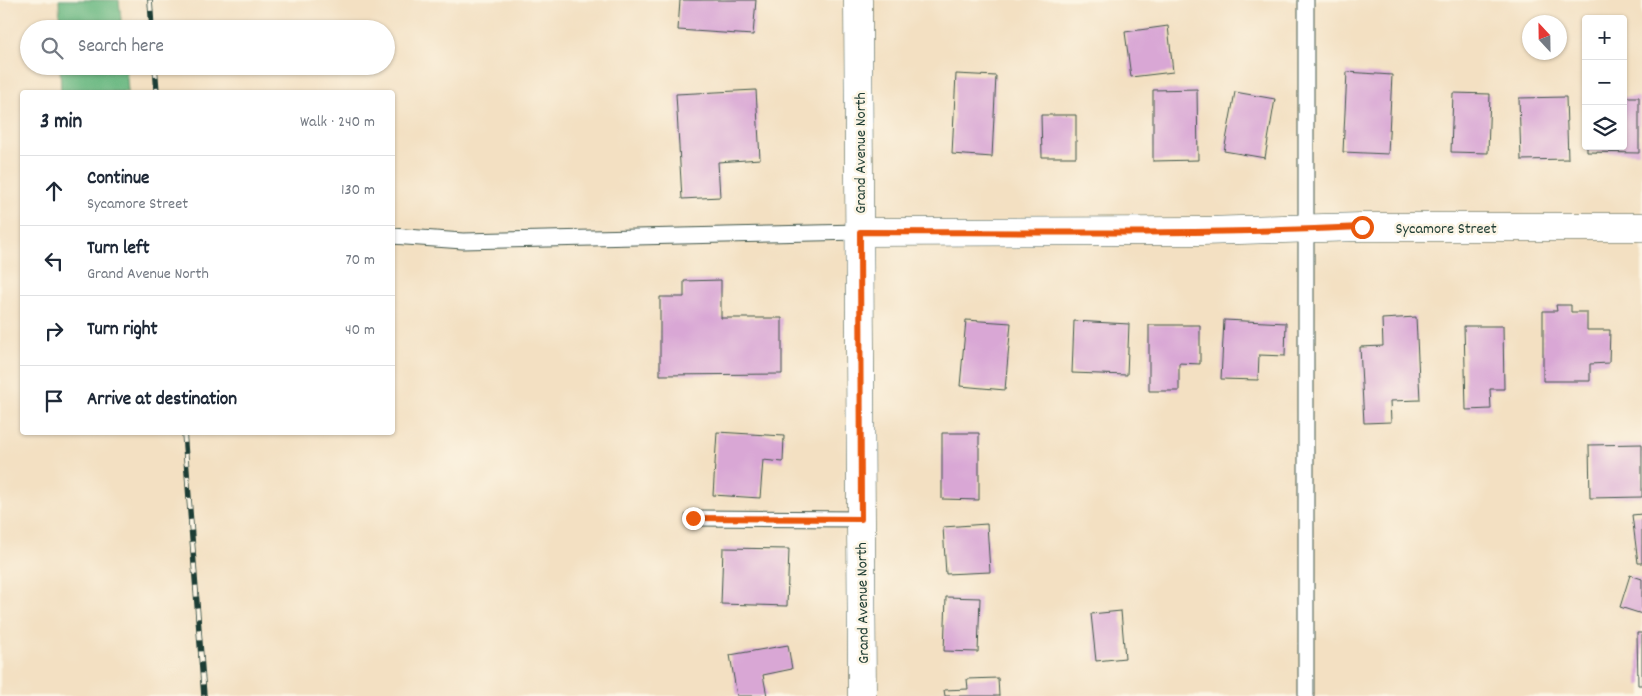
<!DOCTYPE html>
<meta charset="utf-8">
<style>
:root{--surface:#fff;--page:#f6f6f7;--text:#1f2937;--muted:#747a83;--line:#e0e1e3}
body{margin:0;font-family:Dekko,sans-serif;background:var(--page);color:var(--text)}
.controls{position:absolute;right:15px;top:15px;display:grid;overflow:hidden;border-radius:5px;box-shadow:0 1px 4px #0004}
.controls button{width:45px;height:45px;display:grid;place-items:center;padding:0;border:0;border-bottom:1px solid var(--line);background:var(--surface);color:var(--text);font:25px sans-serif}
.compass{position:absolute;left:1522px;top:15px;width:45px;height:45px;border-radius:50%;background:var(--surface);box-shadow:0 1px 4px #0004;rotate:338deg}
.stop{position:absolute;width:15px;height:15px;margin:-11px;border:4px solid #ea580c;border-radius:50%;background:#fff}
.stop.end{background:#ea580c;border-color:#fff;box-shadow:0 1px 5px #0008}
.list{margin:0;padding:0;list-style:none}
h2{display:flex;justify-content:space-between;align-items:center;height:65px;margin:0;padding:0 20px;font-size:21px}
h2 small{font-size:16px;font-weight:400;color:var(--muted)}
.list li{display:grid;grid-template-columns:32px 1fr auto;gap:15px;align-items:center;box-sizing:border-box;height:70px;padding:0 20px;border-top:1px solid var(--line)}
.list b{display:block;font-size:19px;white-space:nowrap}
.list p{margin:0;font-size:16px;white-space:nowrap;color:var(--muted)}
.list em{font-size:16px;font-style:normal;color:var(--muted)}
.icon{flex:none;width:28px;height:28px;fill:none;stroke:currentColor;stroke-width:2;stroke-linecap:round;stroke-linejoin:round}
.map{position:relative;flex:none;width:1642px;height:696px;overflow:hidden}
.search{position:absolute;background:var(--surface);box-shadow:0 1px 4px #0004;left:20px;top:20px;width:375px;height:55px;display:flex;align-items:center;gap:12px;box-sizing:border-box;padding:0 18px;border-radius:28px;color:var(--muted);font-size:19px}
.panel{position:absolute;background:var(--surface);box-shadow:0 1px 4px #0004;left:20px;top:90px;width:375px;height:345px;border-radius:5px}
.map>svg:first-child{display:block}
.forest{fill:#6cb983;stroke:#467b5c}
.building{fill:#d9a7d5}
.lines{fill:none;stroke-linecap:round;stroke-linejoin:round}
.service-casing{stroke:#3f5549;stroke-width:17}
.minor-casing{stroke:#3f5549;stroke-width:29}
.secondary-casing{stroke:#3f5549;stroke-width:29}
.service{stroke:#fff;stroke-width:15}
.minor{stroke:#fff;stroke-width:28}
.secondary{stroke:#fff;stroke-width:28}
.rail-casing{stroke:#1f3d34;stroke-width:5.5}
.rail{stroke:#fcf5e5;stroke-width:4;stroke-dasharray:11;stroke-linecap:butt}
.route{stroke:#ea580c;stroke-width:6}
.labels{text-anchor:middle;stroke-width:5;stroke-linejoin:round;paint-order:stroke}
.street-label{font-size:16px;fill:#1f3d34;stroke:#fcf5e5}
</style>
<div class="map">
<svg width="1642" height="696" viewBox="0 0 1642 696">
<rect width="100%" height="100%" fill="#fcf5e5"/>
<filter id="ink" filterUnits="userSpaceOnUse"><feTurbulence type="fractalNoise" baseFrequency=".02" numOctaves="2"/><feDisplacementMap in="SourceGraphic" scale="10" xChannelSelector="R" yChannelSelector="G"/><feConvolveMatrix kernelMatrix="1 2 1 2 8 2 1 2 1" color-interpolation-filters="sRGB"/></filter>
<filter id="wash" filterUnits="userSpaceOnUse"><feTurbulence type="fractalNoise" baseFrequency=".0096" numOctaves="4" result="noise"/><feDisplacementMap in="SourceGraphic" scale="20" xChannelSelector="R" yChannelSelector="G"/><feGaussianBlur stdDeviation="1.12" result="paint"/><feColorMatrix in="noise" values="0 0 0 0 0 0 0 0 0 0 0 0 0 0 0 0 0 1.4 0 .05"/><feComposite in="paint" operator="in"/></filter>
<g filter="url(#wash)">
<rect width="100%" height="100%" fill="#f3e0c2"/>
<g class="forest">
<polygon points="59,0 119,0 122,29 60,29"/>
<polygon points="60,66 126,66 128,92 61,92"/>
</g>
<g id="blocks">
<g class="building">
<polygon points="680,0 756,0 753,35 678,30"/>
<polygon points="1168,26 1173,72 1131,77 1125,32"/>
<polygon points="1347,72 1392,75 1388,154 1343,152"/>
<polygon points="956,74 996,76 992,157 952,154"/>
<polygon points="1197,89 1198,160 1153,161 1153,90"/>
<polygon points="756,90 760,159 718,162 720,197 682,199 676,94"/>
<polygon points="1235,92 1275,99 1265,158 1224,151"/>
<polygon points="1453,93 1490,94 1488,153 1451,152"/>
<polygon points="1566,97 1568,159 1521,160 1519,98"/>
<polygon points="1623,97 1639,97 1639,153 1587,152 1587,146 1623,146"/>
<polygon points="1041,115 1076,115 1076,157 1042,157"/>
<polygon points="721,280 721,318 782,318 782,374 660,375 660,297 684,297 684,281"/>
<polygon points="1556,305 1571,305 1571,312 1587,312 1587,330 1610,330 1609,363 1590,364 1590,381 1543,381 1543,311 1557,311"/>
<polygon points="1416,317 1420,400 1390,401 1391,422 1364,423 1360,347 1383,346 1382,319"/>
<polygon points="966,320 1011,323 1005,390 960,386"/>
<polygon points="1224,320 1286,323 1285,356 1259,355 1258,380 1221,379"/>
<polygon points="1074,321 1129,324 1127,375 1072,373"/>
<polygon points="1149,325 1200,325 1200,364 1179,363 1179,391 1149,391"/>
<polygon points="1464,326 1503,326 1504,389 1490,389 1491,409 1466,410"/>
<polygon points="717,432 784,436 783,462 763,460 760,498 713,495"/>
<polygon points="942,433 979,433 979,500 942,499"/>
<polygon points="1642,444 1642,497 1590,498 1589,445"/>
<polygon points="1642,514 1642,563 1638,563 1632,515"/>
<polygon points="987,524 990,572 946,574 943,527"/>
<polygon points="723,548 789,549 787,606 721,604"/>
<polygon points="1630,575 1642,579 1642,614 1620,607"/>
<polygon points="946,597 980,598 978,652 944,651"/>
<polygon points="1121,611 1125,658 1096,661 1091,614"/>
<polygon points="1637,633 1642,633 1642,685 1638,685"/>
<polygon points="788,645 792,669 763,675 767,696 737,696 730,655"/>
<polygon points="998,678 999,696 945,696 944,690 968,689 967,679"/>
</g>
</g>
</g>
<g filter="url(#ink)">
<use href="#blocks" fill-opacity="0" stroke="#3f5549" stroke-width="1"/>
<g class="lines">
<defs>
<g id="service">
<polyline points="392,236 463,241 860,232"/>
<polyline points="693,518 861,519"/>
<polyline points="1306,696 1306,0"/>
</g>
<polyline id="minor" points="860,232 1202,231 1363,227 1642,227"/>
<polyline id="secondary" points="858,0 862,696"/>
</defs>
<use href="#service" class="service-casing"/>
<use href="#minor" class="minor-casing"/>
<use href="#secondary" class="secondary-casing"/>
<use href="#service" class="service"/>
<use href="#minor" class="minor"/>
<use href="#secondary" class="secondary"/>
<defs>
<g id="rail">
<polyline points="150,0 152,29"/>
<polyline points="155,66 157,92"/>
<polyline points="184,432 204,696"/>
</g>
</defs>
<use href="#rail" class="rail-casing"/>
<use href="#rail" class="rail"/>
</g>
</g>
<g class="lines" filter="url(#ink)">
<path class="route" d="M 693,518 L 861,519 L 860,232 C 1027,232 1195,235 1362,227"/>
</g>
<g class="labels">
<g class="street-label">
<text transform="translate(859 153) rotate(-90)" y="6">Grand Avenue North</text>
<text x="1446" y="233">Sycamore Street</text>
<text transform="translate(861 603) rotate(-91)" y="6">Grand Avenue North</text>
</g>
</g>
</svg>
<div class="controls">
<button>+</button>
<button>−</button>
<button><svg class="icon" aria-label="layers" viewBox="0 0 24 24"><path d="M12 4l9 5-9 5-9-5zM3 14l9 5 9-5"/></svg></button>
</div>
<svg class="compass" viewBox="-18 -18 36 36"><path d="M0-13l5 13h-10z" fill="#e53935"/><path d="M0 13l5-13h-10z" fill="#747a83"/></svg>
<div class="stop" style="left:1362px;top:227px"></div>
<div class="stop end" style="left:693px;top:518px"></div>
<div class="search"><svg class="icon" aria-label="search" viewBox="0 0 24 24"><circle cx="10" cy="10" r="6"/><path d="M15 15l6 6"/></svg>Search here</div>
<section class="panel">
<h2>3 min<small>Walk · 240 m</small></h2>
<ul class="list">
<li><svg class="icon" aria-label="ahead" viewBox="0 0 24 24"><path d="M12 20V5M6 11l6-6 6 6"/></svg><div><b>Continue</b><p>Sycamore Street</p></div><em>130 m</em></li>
<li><svg class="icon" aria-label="left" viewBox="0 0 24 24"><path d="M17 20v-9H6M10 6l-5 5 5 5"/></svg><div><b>Turn left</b><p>Grand Avenue North</p></div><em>70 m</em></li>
<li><svg class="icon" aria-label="right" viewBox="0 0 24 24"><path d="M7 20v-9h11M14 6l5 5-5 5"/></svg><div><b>Turn right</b></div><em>40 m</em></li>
<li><svg class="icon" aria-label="arrive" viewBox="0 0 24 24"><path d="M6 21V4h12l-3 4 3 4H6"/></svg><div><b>Arrive at destination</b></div></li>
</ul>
</section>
</div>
